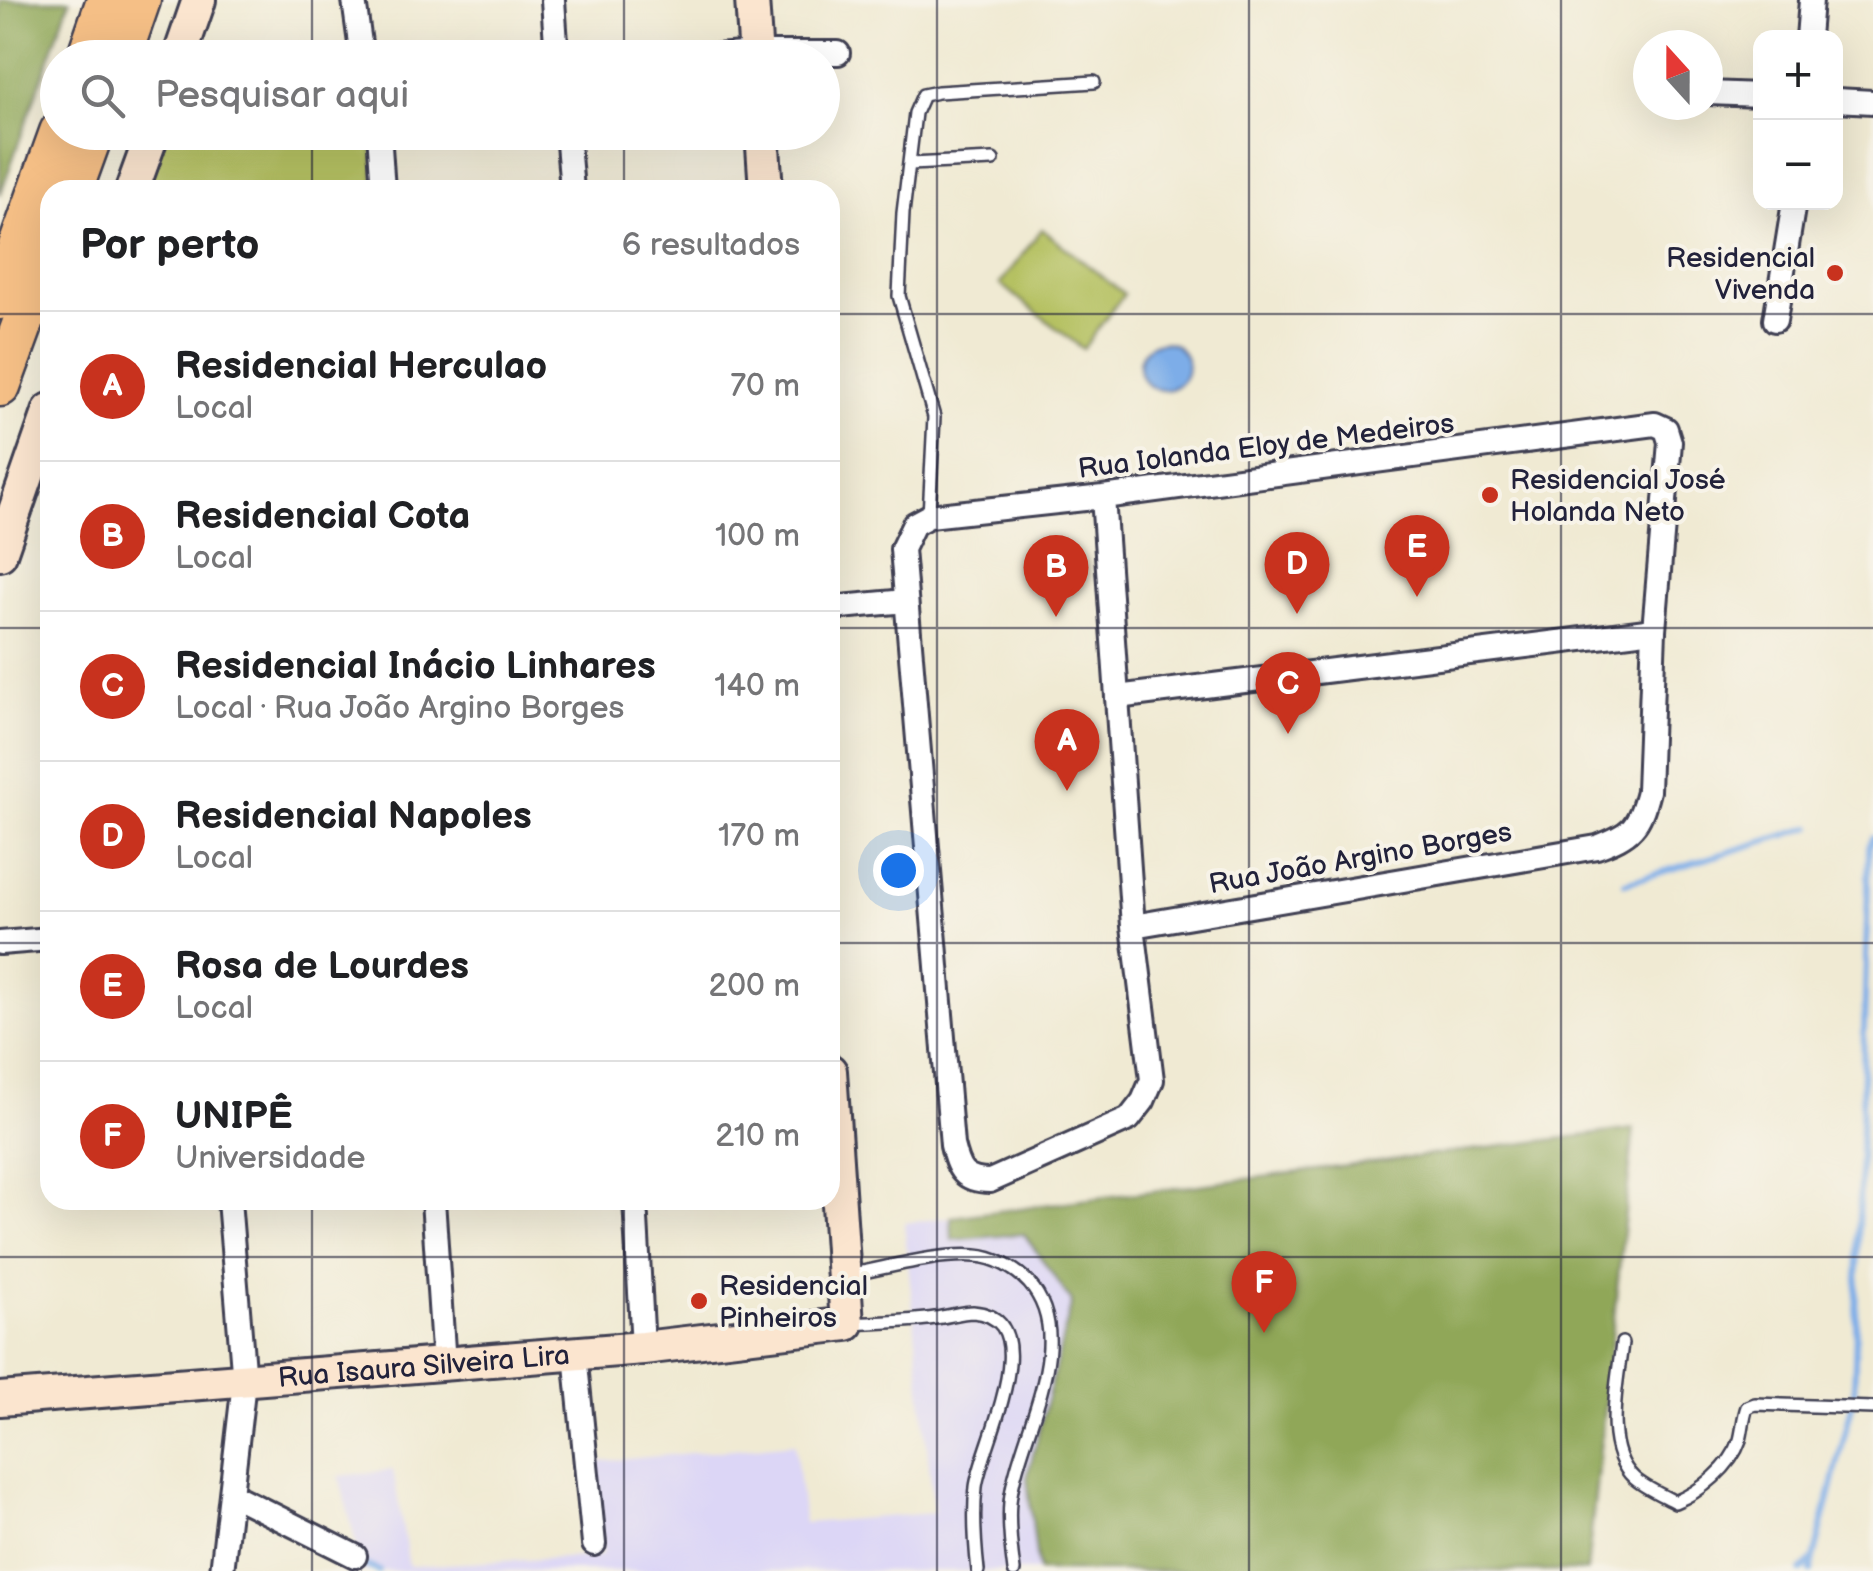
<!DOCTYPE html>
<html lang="pt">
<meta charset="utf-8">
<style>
:root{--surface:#fff;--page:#f2f2f2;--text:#202124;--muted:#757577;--line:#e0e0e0;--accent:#c8321e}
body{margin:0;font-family:"Balsamiq Sans",sans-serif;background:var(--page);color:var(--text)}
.controls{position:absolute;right:30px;top:30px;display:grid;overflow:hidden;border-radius:20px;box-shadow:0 10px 40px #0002}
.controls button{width:90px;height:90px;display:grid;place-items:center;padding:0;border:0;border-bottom:2px solid var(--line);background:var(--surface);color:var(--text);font:50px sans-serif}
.compass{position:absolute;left:1633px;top:30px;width:90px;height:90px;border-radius:50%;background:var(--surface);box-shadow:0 10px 40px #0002;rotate:339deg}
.you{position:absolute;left:898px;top:870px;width:35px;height:35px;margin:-25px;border:8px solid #fff;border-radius:50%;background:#1a73e8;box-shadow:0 0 0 15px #1a73e833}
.badge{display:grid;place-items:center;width:65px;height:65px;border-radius:50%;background:var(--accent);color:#fff;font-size:32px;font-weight:700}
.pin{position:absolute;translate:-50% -82px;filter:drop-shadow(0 2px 5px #0008)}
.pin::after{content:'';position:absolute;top:52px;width:35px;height:30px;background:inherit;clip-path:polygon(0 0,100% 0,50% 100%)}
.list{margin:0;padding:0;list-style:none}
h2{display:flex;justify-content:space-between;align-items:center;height:130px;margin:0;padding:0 40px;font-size:42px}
h2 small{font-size:32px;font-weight:400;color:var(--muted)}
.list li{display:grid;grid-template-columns:65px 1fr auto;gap:30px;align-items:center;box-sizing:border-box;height:150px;padding:0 40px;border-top:2px solid var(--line)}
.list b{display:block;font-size:38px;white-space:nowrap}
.list p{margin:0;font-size:32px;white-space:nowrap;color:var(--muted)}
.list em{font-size:32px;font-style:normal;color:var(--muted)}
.icon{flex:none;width:55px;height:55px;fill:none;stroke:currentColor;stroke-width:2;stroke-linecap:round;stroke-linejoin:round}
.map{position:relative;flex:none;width:1873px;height:1571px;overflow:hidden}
.search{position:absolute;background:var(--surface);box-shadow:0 10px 40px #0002;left:40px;top:40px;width:800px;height:110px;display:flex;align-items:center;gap:25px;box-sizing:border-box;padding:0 35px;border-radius:55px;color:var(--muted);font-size:38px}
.panel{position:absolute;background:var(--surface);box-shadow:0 10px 40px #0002;left:40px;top:180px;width:800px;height:1030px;border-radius:30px}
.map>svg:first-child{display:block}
.built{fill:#dcd6f6}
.green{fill:#b5c162;stroke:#6c724e;stroke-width:2.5}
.forest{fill:#90a758;stroke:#59644a;stroke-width:2.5}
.water{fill:#7dade8;stroke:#506892;stroke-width:2.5}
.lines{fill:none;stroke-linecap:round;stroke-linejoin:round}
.stream{stroke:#7dade8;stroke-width:6}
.lane-casing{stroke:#414052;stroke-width:16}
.street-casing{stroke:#414052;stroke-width:28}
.secondary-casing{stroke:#414052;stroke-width:38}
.highway-casing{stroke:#414052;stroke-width:45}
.lane{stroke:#fff;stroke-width:11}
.street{stroke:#fff;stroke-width:22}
.secondary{stroke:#fbe5cf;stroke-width:32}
.highway{stroke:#f5bf86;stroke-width:40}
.grid{fill:none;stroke:#22223b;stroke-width:2.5;stroke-opacity:0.55}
.poi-dot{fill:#c8321e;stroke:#f7f3e8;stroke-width:4}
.labels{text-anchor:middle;stroke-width:8;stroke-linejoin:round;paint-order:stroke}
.poi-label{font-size:28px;fill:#22223b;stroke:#f7f3e8;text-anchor:start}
.street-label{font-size:28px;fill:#22223b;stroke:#f7f3e8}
</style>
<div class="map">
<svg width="1873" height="1571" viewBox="0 0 1873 1571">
<rect width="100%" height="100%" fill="#f7f3e8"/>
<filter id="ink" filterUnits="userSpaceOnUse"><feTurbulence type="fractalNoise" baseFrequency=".01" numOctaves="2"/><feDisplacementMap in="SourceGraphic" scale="20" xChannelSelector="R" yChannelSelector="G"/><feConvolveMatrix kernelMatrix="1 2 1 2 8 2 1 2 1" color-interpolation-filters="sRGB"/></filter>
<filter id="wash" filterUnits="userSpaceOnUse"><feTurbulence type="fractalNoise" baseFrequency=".0048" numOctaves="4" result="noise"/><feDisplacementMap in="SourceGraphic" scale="40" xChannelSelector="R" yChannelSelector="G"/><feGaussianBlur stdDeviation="2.25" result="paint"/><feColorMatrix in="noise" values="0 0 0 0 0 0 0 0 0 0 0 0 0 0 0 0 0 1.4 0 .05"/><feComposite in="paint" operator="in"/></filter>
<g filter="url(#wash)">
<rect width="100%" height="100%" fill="#f0ead3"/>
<polygon class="built" points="1634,1129 1587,1571 363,1571 339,1476 393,1470 409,1566 602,1556 596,1462 795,1443 804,1523 934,1513 904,1223"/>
<g class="green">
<polygon points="163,133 373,133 375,190 143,190"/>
<polygon points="1042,229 1124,294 1083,349 1000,284"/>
</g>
<g class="forest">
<polygon points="0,0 70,0 0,195"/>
<polygon points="1634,1129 1587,1571 1038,1571 1027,1478 1072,1302 1024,1234 952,1240 951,1217"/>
</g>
<circle class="water" cx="1163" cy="366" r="24"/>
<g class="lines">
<g class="stream">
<polyline points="1625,883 1812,827"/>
<polyline points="355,1561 379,1571"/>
<polyline points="1801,1571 1814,1558"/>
<polyline points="1811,1571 1854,1397 1869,847 1873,838"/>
</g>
</g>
</g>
<g filter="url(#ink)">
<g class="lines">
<defs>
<g id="lane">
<polyline points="910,164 993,160"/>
<polyline points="929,516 934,417 899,296 903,213 915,113 923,95 938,92 1094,82"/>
<path d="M 847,1275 C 888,1268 934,1253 976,1256 C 995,1257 1016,1269 1029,1283 C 1081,1342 1017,1435 1010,1502 C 1008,1524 1011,1549 1014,1571"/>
<path d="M 851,1324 C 879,1322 907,1322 935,1318 C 947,1317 961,1312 973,1312 C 1051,1318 980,1448 976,1487 C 973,1514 975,1544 978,1571"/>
<path d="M 1622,1343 C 1618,1382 1601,1447 1634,1478 C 1645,1488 1662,1495 1675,1502 C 1700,1492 1731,1467 1740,1440 C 1743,1429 1743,1418 1747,1407 L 1755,1404 L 1873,1408"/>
</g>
<g id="street">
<polyline points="354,0 362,58"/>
<polyline points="553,0 557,58"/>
<polyline points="1808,38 1811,0"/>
<polyline points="688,58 756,53 838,53"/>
<polyline points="1708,93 1760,95"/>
<polyline points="1836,100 1873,102"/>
<polyline points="379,132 383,190"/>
<polyline points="567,132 572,190"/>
<polyline points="1775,320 1794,202"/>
<path d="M 1103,497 L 1133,926 L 1152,1080 L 1143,1101 L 1129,1119 L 990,1181 C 963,1181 958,1170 952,1145 L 902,549 L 914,524 L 929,516 L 1103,497 L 1655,424 L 1666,429 L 1670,442 L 1654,630 L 1648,791 C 1639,827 1632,834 1597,847 L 1133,926"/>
<polyline points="830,608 906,601"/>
<polyline points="1117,697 1654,630"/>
<polyline points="0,943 50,939"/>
<polyline points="433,1200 444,1365"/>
<polyline points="635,1200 643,1348"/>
<polyline points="575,1354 594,1544"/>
<polyline points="233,1495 355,1556"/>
<polyline points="222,1571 244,1382 229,1200"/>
</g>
<g id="secondary">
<polyline points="752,0 756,58"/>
<polyline points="179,58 199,0"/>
<polyline points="762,132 766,190"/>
<polyline points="132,190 153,132"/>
<polyline points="0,554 50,410"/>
<path id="s1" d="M 0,1399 L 643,1348 L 847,1324 L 830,1071"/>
</g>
<g id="highway">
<polyline points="87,58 107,0"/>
<polyline points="120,58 140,0"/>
<polyline points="72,190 93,132"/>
<polyline points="0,299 60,132"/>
<polyline points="0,386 50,249"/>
</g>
</defs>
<use href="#lane" class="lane-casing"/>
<use href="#street" class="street-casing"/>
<use href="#secondary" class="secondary-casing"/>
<use href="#highway" class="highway-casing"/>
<use href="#lane" class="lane"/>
<use href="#street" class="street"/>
<use href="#secondary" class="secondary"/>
<use href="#highway" class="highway"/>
</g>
</g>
<path class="grid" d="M 312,0 L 312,58M 624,0 L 624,58M 937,0 L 937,1571M 1249,0 L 1249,1571M 1561,0 L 1561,1571M 312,132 L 312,190M 624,132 L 624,190M 0,314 L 50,314M 830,314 L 1873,314M 0,628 L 50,628M 830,628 L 1873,628M 0,943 L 50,943M 830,943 L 1873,943M 312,1200 L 312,1571M 624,1200 L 624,1571M 0,1257 L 1873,1257"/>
<g class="poi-dot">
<circle cx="1835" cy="273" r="10"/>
<circle cx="1490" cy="495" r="10"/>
<circle cx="699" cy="1301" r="10"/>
</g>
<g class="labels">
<g class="poi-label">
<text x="1815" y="267" text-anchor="end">Residencial<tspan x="1815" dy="32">Vivenda</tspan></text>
<text x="1510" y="489">Residencial José<tspan x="1510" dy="32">Holanda Neto</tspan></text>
<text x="719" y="1295">Residencial<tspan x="719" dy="32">Pinheiros</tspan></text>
</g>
<g class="street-label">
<text transform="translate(1266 445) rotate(-7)" y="10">Rua Iolanda Eloy de Medeiros</text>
<text transform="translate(1360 857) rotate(-10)" y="10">Rua João Argino Borges</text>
<text dy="10" stroke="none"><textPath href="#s1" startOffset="425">Rua Isaura Silveira Lira</textPath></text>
</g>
</g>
</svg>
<div class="controls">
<button>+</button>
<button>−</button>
</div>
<svg class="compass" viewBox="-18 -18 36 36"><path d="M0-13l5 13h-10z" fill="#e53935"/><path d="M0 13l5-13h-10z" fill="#757577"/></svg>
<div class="you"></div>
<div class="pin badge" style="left:1067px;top:791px">A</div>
<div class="pin badge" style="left:1056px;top:617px">B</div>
<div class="pin badge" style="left:1288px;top:734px">C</div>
<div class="pin badge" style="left:1297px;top:614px">D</div>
<div class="pin badge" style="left:1417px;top:597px">E</div>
<div class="pin badge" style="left:1264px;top:1333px">F</div>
<div class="search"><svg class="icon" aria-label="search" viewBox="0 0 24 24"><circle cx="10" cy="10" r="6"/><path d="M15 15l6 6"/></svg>Pesquisar aqui</div>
<section class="panel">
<h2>Por perto<small>6 resultados</small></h2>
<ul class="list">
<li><span class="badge">A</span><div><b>Residencial Herculao</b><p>Local</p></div><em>70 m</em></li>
<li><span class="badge">B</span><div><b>Residencial Cota</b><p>Local</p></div><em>100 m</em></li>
<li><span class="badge">C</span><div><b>Residencial Inácio Linhares</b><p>Local · Rua João Argino Borges</p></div><em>140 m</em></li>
<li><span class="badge">D</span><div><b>Residencial Napoles</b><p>Local</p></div><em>170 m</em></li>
<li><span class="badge">E</span><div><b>Rosa de Lourdes</b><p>Local</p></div><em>200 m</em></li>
<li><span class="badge">F</span><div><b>UNIPÊ</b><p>Universidade</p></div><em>210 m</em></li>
</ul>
</section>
</div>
